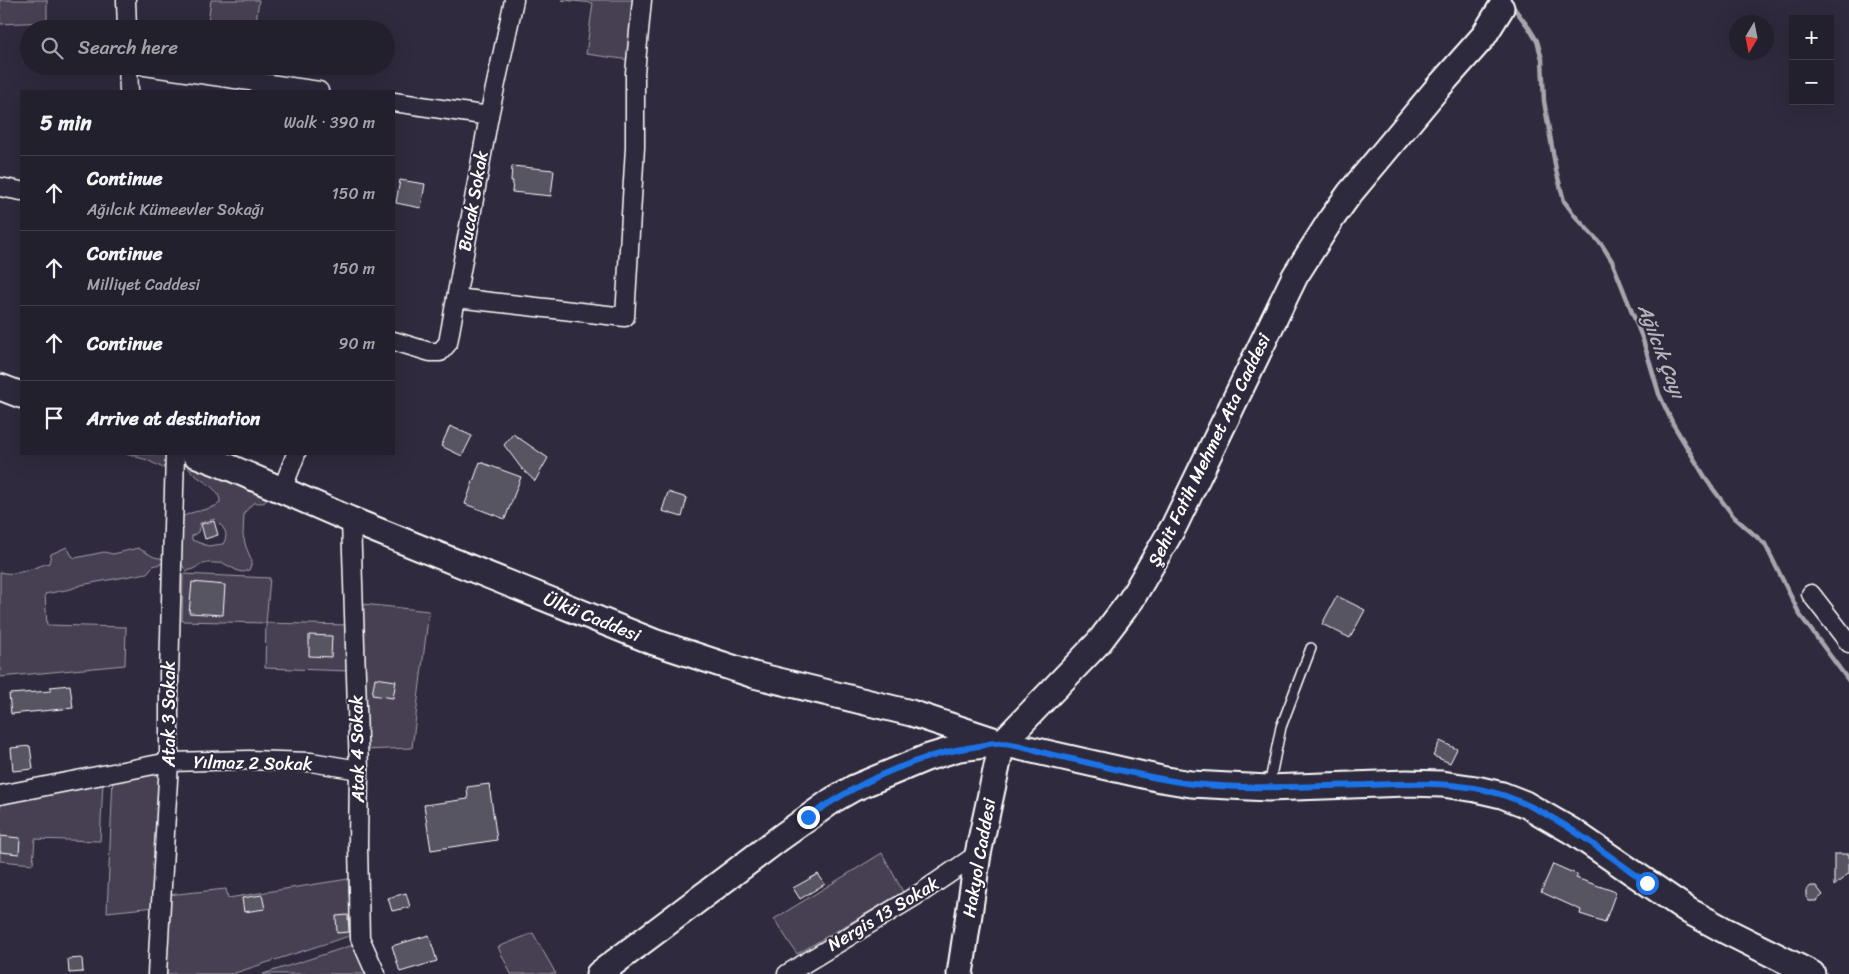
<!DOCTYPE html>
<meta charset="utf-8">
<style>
:root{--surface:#23202e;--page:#2f2d3a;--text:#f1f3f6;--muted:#a3a3aa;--line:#403e4a}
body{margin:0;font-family:Sriracha,sans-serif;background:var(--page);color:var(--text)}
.controls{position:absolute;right:15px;top:15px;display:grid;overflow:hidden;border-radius:0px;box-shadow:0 5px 20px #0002}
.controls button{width:45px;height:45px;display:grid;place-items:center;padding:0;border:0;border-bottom:1px solid var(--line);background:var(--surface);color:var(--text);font:25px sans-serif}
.compass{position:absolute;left:1729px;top:15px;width:45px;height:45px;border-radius:50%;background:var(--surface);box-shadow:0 5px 20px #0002;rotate:190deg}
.stop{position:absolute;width:15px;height:15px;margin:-11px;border:4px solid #1a73e8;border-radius:50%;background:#fff}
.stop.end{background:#1a73e8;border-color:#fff;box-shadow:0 1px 5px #0008}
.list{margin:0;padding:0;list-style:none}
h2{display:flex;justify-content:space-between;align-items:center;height:65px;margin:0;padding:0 20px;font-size:21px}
h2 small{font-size:16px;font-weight:400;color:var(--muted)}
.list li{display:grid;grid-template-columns:32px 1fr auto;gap:15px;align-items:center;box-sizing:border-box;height:75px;padding:0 20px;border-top:1px solid var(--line)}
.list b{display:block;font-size:19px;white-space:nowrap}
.list p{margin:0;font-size:16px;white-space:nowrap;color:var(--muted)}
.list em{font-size:16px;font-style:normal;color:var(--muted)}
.icon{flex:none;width:28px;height:28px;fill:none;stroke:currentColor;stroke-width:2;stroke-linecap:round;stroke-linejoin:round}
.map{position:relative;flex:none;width:1849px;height:974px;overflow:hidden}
.search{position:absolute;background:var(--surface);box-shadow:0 5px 20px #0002;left:20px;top:20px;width:375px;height:55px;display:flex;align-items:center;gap:12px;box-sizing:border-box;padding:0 18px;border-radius:28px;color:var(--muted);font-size:19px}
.panel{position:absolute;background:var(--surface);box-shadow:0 5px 20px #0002;left:20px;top:90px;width:375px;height:365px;border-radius:0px}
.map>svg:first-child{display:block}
.green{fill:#464152;stroke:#a2a0a8;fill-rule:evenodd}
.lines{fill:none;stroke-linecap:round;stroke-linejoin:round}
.stream{stroke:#a7a6ad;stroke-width:4.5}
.building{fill:#595564;stroke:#fff}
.lane-casing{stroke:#fff;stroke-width:12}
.street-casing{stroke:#fff;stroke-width:21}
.secondary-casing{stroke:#fff;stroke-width:29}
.lane{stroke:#2f2a3d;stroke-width:9}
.street{stroke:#2f2a3d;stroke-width:18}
.secondary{stroke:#2f2a3d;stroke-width:25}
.route{stroke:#1a73e8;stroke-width:6}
.labels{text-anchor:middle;stroke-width:4;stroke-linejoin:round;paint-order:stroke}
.street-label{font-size:18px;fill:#fff;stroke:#2f2a3d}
.water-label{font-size:19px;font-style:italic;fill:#b6b4bb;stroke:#2f2a3d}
</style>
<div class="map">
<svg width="1849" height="974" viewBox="0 0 1849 974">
<rect width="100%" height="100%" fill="#2f2a3d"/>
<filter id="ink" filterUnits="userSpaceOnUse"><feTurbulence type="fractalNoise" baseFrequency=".02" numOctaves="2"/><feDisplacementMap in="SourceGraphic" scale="10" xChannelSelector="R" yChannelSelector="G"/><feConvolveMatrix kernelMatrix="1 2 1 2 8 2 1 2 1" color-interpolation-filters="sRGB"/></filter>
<g filter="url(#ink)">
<g class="green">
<polygon points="0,0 47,0 47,22 0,24"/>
<polygon points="211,0 259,0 255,29 207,29"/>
<polygon points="562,0 638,0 630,60 586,54 593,3"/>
<polygon points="126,454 175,454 167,470 147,460"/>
<path d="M 188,461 L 269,495 C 265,506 263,502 253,503 L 244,513 L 243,535 L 246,547 L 252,561 L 251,565 L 249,570 L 243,572 L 238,571 L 223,563 C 217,564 213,562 207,563 C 199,564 194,570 187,571 C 173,558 179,536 180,519 C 191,509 209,512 220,503 C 221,485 193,480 187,465 ZM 215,519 C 223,528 230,532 223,544 L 208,546 L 192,540 L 192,536 L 198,532 L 200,523 Z"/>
<path d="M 67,547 L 72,556 L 75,558 L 104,552 L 113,554 L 138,548 L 154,557 L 164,559 L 164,563 L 153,566 L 147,573 L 81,585 L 71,589 L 45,594 L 47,625 L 126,627 L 125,665 L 0,677 L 0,572 C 16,577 34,567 49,563 L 51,554 Z"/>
<polygon points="183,574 270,578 266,623 349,625 349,671 265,668 266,623 182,621"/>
<polygon points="363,604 429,611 412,748 364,750"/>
<polygon points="165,770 155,907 107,912 113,778"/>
<polygon points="103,782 100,841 35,839 33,864 0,861 0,805"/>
<polygon points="882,853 903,892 797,954 774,919"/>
<polygon points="348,879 352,935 235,973 235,974 165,974 167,895 226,889 228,898"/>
<polygon points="533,933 556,974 511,974 498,947"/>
<polygon points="356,944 369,974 263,974"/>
</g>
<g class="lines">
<polyline class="stream" points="1511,4 1529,28 1537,41 1542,59 1544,101 1556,170 1564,201 1575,216 1602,245 1612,261 1643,340 1659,394 1673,424 1708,482 1734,517 1765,544 1800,615 1849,681"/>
</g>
<g class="building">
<polygon points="512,166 554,170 551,196 512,192 513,181 511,181"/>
<polygon points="400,180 425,184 421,208 396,203"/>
<polygon points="450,426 472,436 462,456 441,446"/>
<polygon points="513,434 548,458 535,481 522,469 504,445"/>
<polygon points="480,462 521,477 505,519 465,504"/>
<polygon points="668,492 687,498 682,517 662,511"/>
<polygon points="214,521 218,535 205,539 201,524"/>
<polygon points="192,582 225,585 223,615 189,613"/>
<polygon points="1337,596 1365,610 1350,638 1322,624"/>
<polygon points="309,635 332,636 331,657 309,656"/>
<polygon points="375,678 396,681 393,698 372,695"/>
<polygon points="70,685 73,708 11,714 9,694 51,691 50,687"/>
<polygon points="1440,741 1457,749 1450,763 1433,756"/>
<polygon points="30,746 33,769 13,771 11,748"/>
<polygon points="489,784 497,840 431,850 424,805 468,799 467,787"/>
<polygon points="0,836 20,838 19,854 0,852"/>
<polygon points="1834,854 1849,854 1849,873 1834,886"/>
<polygon points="1553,864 1578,875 1576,878 1616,892 1605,922 1580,914 1581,910 1541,892"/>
<polygon points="818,874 825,884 800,899 793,888"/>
<polygon points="1811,886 1816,886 1823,895 1816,901 1809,901 1806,897 1806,890"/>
<polygon points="406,893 410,907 392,911 388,898"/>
<polygon points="262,895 265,909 244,912 242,898"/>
<polygon points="348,915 349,932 337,933 336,916"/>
<polygon points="429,935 437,961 400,972 392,946"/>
<polygon points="82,958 83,972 69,973 68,959"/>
</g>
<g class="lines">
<defs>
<polyline id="lane" points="1269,786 1281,727 1311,648"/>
<g id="street">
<polyline points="126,0 127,29"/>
<polyline points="128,66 129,91"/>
<polyline points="145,66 319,91"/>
<polyline points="394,102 489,116"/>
<polyline points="0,187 21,191"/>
<polyline points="456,298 625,317 635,147 635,73 642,0"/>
<polyline points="394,341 430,352 440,352 448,343 489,116 514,0"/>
<polyline points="282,490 296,454"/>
<polyline points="351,520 359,770 358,845 360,938 376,974"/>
<polyline points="1811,594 1849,643"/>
<polyline points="0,795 169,762 249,760 311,762 359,770"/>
<polyline points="157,974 169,762 169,675 175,454"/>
<polyline points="787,974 922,892 978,854"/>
</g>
<g id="secondary">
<polyline points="0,387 21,395"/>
<polyline points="195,454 231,468 351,520 654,642 754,675 911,713 1002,743 1161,779 1191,784 1268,788 1407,783 1442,784 1476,789 1502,795 1525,804 1575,833 1689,911 1726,931 1812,974"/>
<polyline points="599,974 780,838 833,800 854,788 926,758 959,748 1002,743 1099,642 1131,600 1174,526 1295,276 1332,218 1350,193 1435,91 1483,37 1501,8"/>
<polyline points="960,974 978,854 1002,743"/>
</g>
</defs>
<use href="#lane" class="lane-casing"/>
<use href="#street" class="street-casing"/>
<use href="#secondary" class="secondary-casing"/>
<use href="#lane" class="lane"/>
<use href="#street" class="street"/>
<use href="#secondary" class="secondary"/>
</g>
</g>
<g class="lines" filter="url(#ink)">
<path class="route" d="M 808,817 C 859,782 918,754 979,746 C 986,745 994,742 1001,743 C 1017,743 1034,750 1049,754 C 1097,764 1144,778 1193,784 C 1251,790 1308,786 1366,785 C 1411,783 1459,781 1503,795 C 1556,813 1602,851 1647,883"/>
</g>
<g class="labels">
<g class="street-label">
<text transform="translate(473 201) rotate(-80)" y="6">Bucak Sokak</text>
<text transform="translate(1209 450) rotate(-64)" y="6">Şehit Fatih Mehmet Ata Caddesi</text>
<text transform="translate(592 617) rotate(22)" y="6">Ülkü Caddesi</text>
<text transform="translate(169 714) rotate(-90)" y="6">Atak 3 Sokak</text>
<text transform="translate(357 749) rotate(-91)" y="6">Atak 4 Sokak</text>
<text transform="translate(253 763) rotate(1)" y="6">Yılmaz 2 Sokak</text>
<text transform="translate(979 858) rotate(-80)" y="6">Hakyol Caddesi</text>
<text transform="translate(883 914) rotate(-31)" y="6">Nergis 13 Sokak</text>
</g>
<g class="water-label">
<text transform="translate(1662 351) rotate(69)" y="7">Ağılcık Çayı</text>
</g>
</g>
</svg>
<div class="controls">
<button>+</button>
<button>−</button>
</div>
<svg class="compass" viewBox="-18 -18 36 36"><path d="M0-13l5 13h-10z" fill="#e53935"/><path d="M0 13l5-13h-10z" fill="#a3a3aa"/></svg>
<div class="stop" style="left:1647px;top:883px"></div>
<div class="stop end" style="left:808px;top:817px"></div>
<div class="search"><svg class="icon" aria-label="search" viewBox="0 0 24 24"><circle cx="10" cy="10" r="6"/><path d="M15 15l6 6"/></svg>Search here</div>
<section class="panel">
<h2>5 min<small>Walk · 390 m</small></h2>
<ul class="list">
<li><svg class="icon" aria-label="ahead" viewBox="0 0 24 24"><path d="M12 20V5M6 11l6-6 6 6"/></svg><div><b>Continue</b><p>Ağılcık Kümeevler Sokağı</p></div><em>150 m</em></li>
<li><svg class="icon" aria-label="ahead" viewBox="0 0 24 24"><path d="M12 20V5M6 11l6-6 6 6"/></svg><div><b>Continue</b><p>Milliyet Caddesi</p></div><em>150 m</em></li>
<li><svg class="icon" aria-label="ahead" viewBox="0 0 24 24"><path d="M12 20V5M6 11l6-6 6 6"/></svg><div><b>Continue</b></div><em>90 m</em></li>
<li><svg class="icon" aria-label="arrive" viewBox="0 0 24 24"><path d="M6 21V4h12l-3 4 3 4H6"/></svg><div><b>Arrive at destination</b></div></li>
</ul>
</section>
</div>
